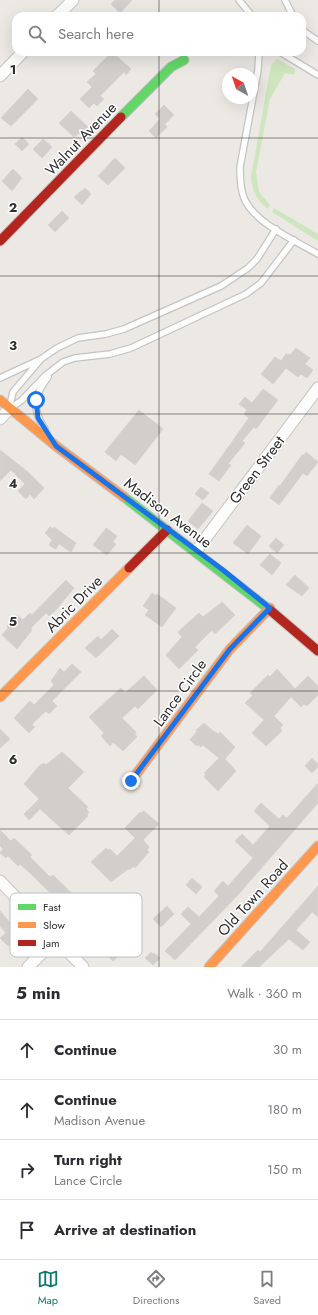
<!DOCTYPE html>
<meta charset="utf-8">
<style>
:root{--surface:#fff;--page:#f2f2f3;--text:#2b2b33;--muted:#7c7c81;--line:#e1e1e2;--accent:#0f766e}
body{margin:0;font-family:Jost,sans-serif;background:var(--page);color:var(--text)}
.compass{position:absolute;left:222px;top:68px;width:36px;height:36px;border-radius:50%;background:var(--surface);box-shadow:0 4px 16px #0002;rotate:320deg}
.stop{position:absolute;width:12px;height:12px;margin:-9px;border:3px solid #1a73e8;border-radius:50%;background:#fff}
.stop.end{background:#1a73e8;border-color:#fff;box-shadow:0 1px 4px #0008}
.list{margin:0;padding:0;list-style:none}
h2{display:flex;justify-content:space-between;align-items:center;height:52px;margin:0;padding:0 16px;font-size:17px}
h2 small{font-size:13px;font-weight:400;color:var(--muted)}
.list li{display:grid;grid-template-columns:26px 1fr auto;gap:12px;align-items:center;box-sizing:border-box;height:60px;padding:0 16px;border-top:1px solid var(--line)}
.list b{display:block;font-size:15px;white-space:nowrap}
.list p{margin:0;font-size:13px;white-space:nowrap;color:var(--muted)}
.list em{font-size:13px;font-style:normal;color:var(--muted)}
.icon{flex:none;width:22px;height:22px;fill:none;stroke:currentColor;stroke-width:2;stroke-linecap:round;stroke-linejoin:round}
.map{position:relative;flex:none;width:318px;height:967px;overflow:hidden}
.search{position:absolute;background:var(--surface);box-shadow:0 4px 16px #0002;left:12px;right:12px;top:12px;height:44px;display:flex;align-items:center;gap:10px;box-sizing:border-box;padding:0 14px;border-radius:12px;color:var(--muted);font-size:15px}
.sheet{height:292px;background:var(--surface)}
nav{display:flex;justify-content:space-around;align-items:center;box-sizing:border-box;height:56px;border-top:1px solid var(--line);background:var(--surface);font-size:11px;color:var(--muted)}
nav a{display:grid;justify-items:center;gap:2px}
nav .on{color:var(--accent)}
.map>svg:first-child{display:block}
.green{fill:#cee6be}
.building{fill:#d1cecb;stroke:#d7d4d0}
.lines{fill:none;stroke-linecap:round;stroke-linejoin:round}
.lane-casing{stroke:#c5c4c5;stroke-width:8}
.street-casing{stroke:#c5c4c5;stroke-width:13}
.fast-casing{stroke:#c5c4c5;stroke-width:11}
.slow-casing{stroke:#c5c4c5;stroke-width:11}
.jam-casing{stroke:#c5c4c5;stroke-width:11}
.lane{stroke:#fcfcfb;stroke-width:5.5}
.street{stroke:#fcfcfb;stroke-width:11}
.fast{stroke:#63d668;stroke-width:9}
.slow{stroke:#ff974d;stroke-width:9}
.jam{stroke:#b3261e;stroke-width:9}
.route{stroke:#1a73e8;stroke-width:5}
.grid{fill:none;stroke:#2e2e2e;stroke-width:1;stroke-opacity:0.55}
.labels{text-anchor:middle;stroke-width:3;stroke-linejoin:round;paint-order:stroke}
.street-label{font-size:15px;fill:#2e2e2e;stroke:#fff}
.key{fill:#fff;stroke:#c0c0c0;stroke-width:1}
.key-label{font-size:11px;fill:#2e2e2e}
.grid-label{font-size:13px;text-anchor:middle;font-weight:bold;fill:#2e2e2e;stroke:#fff;stroke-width:3;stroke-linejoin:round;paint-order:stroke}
</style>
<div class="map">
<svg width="318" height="967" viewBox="0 0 318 967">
<rect width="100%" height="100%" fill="#ece8e4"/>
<g class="green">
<path d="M 277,59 L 295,69 L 295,72 L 293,75 L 285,73 L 270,99 L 256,172 L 259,192 L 270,205 L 268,209 C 257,201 252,190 251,177 L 271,65 Z"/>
<polygon points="274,208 318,234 318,241 272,212"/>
</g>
<g class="building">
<polygon points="115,0 132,0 120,13 111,4"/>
<polygon points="112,52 131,69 126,75 124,72 100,96 104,99 97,106 94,103 89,108 80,99 92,87 87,82 96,74 93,71"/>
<polygon points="28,89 38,99 11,126 1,118"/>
<polygon points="164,105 174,115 165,124 155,114"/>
<polygon points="71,111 88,127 74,137 59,123"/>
<polygon points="160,119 167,127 156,138 149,131"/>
<polygon points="22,137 29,144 22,151 15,144"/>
<polygon points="43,139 52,147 42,158 33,149"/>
<polygon points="115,158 125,168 108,185 98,176"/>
<polygon points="13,169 22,178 12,191 2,181"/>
<polygon points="85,188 91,194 82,205 74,197"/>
<polygon points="62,211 69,218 55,232 48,225"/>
<polygon points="296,348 310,358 305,364 313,370 307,378 301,374 298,377 286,368 273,384 261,374 275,357 281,361 286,354 289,355 291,354"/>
<polygon points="263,389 278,400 256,429 254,427 242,441 245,443 228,464 231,465 219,481 209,474 249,418 244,414 247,410 239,404 245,397 252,403"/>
<polygon points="139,410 163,429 135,465 121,454 116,461 105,452"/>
<polygon points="0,450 28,472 44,488 34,499 30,494 26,499 18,491 25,484 11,470 0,481"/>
<polygon points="306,452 318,462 307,476 303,473 279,505 270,498 279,485 280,486 302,455 304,455"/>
<polygon points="201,487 209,493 203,500 195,494"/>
<polygon points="202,503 213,511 198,529 188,521"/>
<polygon points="247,525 261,536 248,554 233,543"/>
<polygon points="50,527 53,529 54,527 76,543 71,552 59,544 56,549 49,545 52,540 45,533"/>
<polygon points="106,528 117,536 113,542 116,544 107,555 93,545"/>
<polygon points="276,538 284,545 277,553 269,546"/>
<polygon points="270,554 281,563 272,575 260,565"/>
<polygon points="295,575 309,588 302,596 286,585"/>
<polygon points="66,580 74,588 55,611 49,616 46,613 31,628 32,630 17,649 2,635 8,628 7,626 17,615 23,620 30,613 32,615"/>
<polygon points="152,593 156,596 157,594 176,608 162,627 145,615 149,610 143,606"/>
<polygon points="222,602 235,615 215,634 212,630 195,647 198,650 179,669 166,655 182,637 178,632 199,613 203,617"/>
<polygon points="112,629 119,636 96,658 85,648 98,636 101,640"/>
<polygon points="72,664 81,672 52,701 57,706 49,714 46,711 34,722 32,725 35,727 29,733 14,718 30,701 34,705 54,685 51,681 60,668 64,672"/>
<polygon points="277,669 295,689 308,676 318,686 318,695 307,706 304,704 301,707 291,697 274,716 283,725 280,728 282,731 266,746 252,733 264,720 245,703 253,695 250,693 268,675 270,677"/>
<polygon points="144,676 157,690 138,709 135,706 122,718 136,732 135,734 137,737 123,751 113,742 110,746 101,736 104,733 89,717 121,688 125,693"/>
<polygon points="204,723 213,731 219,734 220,732 235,747 225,759 236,771 218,791 204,777 206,774 204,773 219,758 203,745 201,747 198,745 197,746 190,740 197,731 196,730"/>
<polygon points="0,729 10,739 0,748"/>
<polygon points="62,752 84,772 68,788 88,807 86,809 89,812 87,815 88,816 69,835 40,809 29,820 24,814 39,799 24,784 39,766 44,763 46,765"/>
<polygon points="312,758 318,764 318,767 312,773 305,766"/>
<polygon points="318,783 318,803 237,896 175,960 165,951 191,924 181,914 188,907 199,917 219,896 214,891 223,881 228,886 253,858 235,841 242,834 253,845 270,826 254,811 261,803 279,819 283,815 287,818"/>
<polygon points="144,811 159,824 143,840 149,847 147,850 149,852 135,868 134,866 129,870 128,869 111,882 91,862 106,848 108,850 110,849 117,856 135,838 125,828 140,812 141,813"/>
<polygon points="0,830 11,841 14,838 32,855 30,857 50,877 53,875 90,911 73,926 61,912 63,911 49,896 51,894 33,876 20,864 18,866 8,856 6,858 0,853 3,849 0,846"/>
<polygon points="192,878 202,887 196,894 186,885"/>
<polygon points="318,886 318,917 312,912 296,930 310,942 303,950 289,939 259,967 241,967 258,950 260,952"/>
<polygon points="167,906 174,914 161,927 153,919"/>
<polygon points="0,911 20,934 17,938 18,940 11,947 9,945 8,946 0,938 6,933 0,926"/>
<polygon points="95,930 113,949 114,947 121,954 113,961 103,951 100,954 85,939"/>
<polygon points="151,952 152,954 154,953 160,958 153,965 145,958"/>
</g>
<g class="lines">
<defs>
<g id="lane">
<polyline points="239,0 252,16"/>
<polyline points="285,0 293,16"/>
<polyline points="302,30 318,41"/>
<path d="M 259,52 L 258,70 L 240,167 C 240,177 240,188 244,198 C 254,223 296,241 318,254"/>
<polyline points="280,52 318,75"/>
<polyline points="0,378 39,360"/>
<polyline points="10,405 13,392 41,359 57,348 78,338 106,334 124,329 221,286 248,268 257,259 276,229"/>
<polyline points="11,408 22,400 45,376 63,362 75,358 110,354 131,348 246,294 261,283 294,240"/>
<path d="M 45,429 C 31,408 34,396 48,377"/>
</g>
<g id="street">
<polyline points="57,16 73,0"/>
<polyline points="0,76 23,52"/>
<polyline points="0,419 10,408"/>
<polyline points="196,551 318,388"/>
<polyline points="0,881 83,967"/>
<polyline points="28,967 56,939"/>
</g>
<g id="fast">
<polyline points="121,117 171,67 184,60"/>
<polyline points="124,497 270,610"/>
</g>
<g id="slow">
<polyline points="0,400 56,446 124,497"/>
<polyline points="0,697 129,568"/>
<polyline points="131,781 230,649 270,608"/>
<polyline points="209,967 318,846"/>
</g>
<g id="jam">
<polyline points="0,241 121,117"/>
<polyline points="129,568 167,530"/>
<polyline points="270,610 318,651"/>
</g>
</defs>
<use href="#lane" class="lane-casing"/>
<use href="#street" class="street-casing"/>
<use href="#fast" class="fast-casing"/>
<use href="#slow" class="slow-casing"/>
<use href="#jam" class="jam-casing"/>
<use href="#lane" class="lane"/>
<use href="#street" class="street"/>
<use href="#fast" class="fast"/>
<use href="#slow" class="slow"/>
<use href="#jam" class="jam"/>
</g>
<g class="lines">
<polyline class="route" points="36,400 38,418 56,446 223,570 270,608 230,649 131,781"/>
</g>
<path class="grid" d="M 159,0 L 159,16M 159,52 L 159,967M 0,138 L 318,138M 0,276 L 318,276M 0,414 L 318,414M 0,553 L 318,553M 0,691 L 318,691M 0,829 L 318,829"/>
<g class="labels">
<g class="street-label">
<text transform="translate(81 139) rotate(-46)" y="5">Walnut Avenue</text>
<text transform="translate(257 470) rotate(-53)" y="5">Green Street</text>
<text transform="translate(168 513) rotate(37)" y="5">Madison Avenue</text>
<text transform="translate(74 604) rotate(-45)" y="5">Abric Drive</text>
<text transform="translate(180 693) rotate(-54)" y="5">Lance Circle</text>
<text transform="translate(253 898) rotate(-48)" y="5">Old Town Road</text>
</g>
</g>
<rect x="10" y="893" width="132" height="64" rx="6" class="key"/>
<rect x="18" y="904" width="18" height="6" fill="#63d668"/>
<rect x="18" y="922" width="18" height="6" fill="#ff974d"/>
<rect x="18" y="940" width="18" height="6" fill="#b3261e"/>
<g class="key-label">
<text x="43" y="911">Fast</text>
<text x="43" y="929">Slow</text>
<text x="43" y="947">Jam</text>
</g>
<g class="grid-label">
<text x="13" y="74">1</text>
<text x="13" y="212">2</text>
<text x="13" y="350">3</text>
<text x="13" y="488">4</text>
<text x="13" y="626">5</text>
<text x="13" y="764">6</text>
</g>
</svg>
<svg class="compass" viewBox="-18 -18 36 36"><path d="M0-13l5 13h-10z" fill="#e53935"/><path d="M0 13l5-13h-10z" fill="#7c7c81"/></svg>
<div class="stop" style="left:36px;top:400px"></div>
<div class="stop end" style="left:131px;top:781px"></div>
<div class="search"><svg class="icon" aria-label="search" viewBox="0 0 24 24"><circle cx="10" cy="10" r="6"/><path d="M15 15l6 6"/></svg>Search here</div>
</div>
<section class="sheet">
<h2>5 min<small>Walk · 360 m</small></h2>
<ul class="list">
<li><svg class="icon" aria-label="ahead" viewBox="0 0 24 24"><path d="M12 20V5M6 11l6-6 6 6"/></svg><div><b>Continue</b></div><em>30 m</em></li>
<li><svg class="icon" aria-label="ahead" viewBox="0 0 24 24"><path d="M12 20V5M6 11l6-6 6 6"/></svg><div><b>Continue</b><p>Madison Avenue</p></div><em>180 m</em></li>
<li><svg class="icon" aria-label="right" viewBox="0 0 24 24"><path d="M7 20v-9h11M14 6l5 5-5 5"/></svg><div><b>Turn right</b><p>Lance Circle</p></div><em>150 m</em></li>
<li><svg class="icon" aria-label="arrive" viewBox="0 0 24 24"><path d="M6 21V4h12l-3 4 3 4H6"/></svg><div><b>Arrive at destination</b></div></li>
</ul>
</section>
<nav>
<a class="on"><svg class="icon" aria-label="map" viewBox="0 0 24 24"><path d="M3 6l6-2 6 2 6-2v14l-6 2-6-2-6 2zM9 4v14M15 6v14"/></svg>Map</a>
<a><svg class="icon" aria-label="directions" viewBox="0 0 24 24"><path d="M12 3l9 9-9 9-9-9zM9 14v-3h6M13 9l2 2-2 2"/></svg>Directions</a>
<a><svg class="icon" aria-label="saved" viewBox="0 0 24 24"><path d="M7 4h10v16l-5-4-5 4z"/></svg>Saved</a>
</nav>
